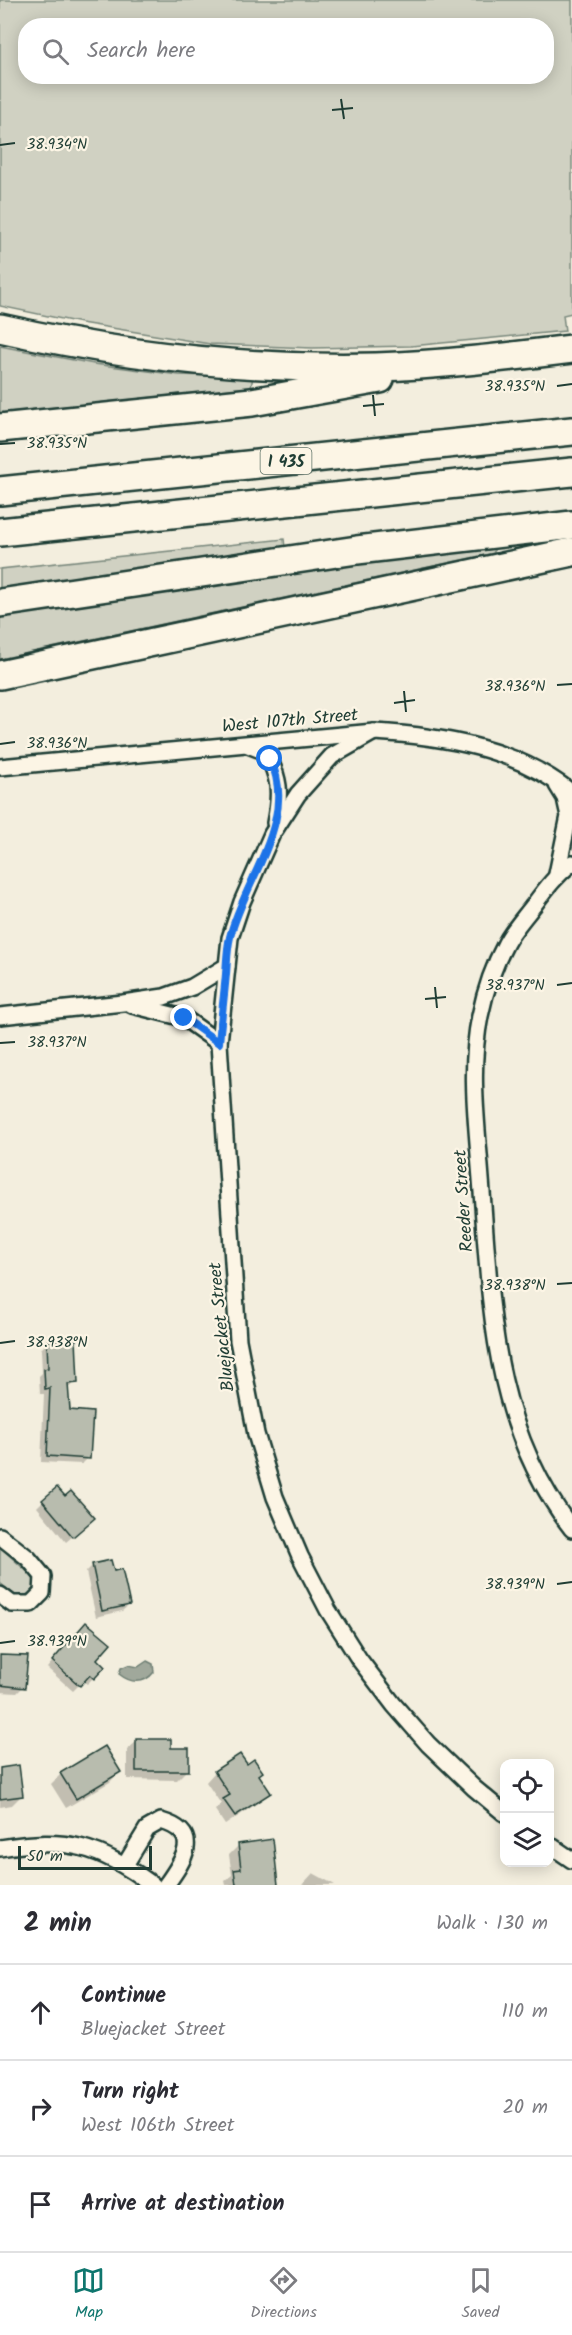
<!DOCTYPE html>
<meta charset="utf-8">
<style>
:root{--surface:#fff;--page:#f7f7f7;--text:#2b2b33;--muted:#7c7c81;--line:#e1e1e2;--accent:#0f766e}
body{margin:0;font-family:Kalam,sans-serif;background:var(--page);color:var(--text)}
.controls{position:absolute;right:18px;bottom:18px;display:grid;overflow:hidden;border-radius:12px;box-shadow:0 3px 15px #0003}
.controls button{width:54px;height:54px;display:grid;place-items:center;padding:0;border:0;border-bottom:2px solid var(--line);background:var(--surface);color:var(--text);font:30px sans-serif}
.scale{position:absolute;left:18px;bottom:15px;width:134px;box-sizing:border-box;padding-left:6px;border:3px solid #1f3d34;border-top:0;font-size:16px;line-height:21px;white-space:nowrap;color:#1f3d34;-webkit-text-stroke:4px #fcf5e5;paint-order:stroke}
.stop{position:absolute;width:18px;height:18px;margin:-14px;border:4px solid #1a73e8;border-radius:50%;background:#fff}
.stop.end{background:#1a73e8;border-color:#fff;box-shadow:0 2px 6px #0008}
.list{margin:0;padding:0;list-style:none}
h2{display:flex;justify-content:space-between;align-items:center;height:78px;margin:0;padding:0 24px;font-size:26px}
h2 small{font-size:20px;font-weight:400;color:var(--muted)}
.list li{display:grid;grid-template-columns:39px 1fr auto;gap:18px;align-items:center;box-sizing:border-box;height:96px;padding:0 24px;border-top:2px solid var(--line)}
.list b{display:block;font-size:22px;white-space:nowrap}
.list p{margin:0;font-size:20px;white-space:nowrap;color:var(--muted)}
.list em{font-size:20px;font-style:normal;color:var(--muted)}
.icon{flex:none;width:33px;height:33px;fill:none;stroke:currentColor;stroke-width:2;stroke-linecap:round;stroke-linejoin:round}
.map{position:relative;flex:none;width:572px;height:1885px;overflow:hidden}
.search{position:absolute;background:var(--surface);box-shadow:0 3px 15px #0003;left:18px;right:18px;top:18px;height:66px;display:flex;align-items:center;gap:15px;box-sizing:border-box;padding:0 21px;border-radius:24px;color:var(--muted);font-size:22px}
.sheet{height:366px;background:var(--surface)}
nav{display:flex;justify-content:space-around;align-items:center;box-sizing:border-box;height:84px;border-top:2px solid var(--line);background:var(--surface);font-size:16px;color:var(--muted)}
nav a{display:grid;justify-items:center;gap:3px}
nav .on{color:var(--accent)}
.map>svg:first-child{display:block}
.green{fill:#d0d1c2;stroke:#78877b;stroke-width:1.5;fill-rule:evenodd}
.water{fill:#a0a89b;stroke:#6c7d72;stroke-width:1.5}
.shadow{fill:#0003}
.building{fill:#b8bcae;stroke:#1f3d34;stroke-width:1.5}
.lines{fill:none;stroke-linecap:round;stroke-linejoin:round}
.street-casing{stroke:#1f3d34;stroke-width:20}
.highway-casing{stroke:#1f3d34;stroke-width:32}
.street{stroke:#fcf5e5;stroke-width:15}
.highway{stroke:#fcf5e5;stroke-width:27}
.route{stroke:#1a73e8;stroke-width:8}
.ticks{fill:none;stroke:#1f3d34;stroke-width:2}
.labels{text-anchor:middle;stroke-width:4.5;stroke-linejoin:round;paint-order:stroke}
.shield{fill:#fcf5e5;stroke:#617469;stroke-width:1.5}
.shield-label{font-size:16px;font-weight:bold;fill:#1f3d34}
.street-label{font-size:18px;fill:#1f3d34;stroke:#fcf5e5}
.ticks-label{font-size:15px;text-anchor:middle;fill:#1f3d34;stroke:#fcf5e5;stroke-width:4.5;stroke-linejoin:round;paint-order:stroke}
</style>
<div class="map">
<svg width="572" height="1885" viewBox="0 0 572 1885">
<rect width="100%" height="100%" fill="#f3eede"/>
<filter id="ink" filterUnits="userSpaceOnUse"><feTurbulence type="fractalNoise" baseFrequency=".0167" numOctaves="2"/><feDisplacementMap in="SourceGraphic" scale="12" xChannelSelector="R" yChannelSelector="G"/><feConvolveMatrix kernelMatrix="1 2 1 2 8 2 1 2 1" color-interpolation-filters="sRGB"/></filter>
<g filter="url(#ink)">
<g class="green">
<path d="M 0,0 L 572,0 L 572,313 L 563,315 L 565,331 L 411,346 L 312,348 L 210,344 L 81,323 L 0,306 ZM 26,26 L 546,26 L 546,76 L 26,76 Z"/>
<polygon points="0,346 94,364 179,375 253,377 251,387 0,413"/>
<polygon points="284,539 285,548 0,592 0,569"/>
<polygon points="494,547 494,553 0,659 0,615 299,571"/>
<polygon points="0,1547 33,1577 35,1586 29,1594 17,1597 0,1583"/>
</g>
<path class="water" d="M 147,1661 L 153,1664 L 154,1672 C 144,1685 130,1683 119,1674 L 121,1668 L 128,1665 L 138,1667 Z"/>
<g class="shadow">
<polygon points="47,1343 76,1382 67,1389 69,1412 88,1458 82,1464 41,1462 44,1394 40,1394 39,1376 42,1373 41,1349"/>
<polygon points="43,1501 87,1524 66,1542 37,1507"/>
<polygon points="93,1565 113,1573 129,1605 122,1611 96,1617 86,1572"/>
<polygon points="79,1630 94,1659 93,1678 87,1684 83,1681 73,1691 47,1668"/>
<polygon points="0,1656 23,1687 17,1693 0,1692"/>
<polygon points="137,1741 170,1749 187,1770 177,1780 127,1779 127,1750"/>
<polygon points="246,1766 258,1775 269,1792 259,1802 225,1825 215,1810 221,1804 206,1782 215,1772"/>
<polygon points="0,1770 22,1795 12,1805 0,1807"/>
<polygon points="119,1772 110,1782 66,1808 51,1784 61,1774"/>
<polygon points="239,1845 277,1885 226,1885 225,1881 232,1875 229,1855"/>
<polygon points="313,1873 335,1885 302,1885"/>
</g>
<g class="building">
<polygon points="76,1339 78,1383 68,1384 70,1410 93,1412 90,1459 47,1456 50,1388 45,1389 44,1369 48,1368 47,1341"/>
<polygon points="57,1487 65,1496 71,1491 95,1518 73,1537 42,1500"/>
<polygon points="111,1560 114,1571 122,1569 130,1605 102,1611 92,1564"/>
<polygon points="86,1622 111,1643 97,1659 105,1667 94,1679 90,1675 80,1686 52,1661"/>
<polygon points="0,1655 28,1656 25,1688 0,1685"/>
<polygon points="136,1739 171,1739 171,1748 189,1748 189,1771 136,1771"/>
<polygon points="105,1746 121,1772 76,1799 60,1773"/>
<polygon points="240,1754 247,1764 254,1759 263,1772 259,1775 271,1793 235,1816 223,1799 230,1795 214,1771"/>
<polygon points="19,1765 23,1796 0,1799 0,1768"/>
<polygon points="273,1839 278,1885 236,1885 234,1870 241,1869 238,1844"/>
</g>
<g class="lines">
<defs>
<g id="street">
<polyline points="374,732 332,756 298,794 272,834 242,902 230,938 219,1043 238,1340 256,1434 275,1497 300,1556 328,1610 359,1659 394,1705 428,1744 474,1788 504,1813"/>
<path d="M 248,745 L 266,752 C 280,779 281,792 275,823"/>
<path d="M 0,767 L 374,732 C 443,736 516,748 572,793"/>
<path d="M 572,863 C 556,875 545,890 533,906 C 524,918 513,930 506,943 C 494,965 485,991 480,1016 C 469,1069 477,1125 481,1179 C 491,1305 491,1424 572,1529"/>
<polyline points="557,874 569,816 565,798 557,785"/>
<polyline points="132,1005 184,1018 219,1043"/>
<polyline points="0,1016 123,1003 164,997 192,987 227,966"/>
<polyline points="0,1536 28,1558 43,1576 42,1593 31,1604 12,1604 0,1595"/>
<polyline points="550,1845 572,1860"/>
<path d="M 0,1848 C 68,1837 97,1845 153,1885"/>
<path d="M 125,1865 L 147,1829 L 161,1821 C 203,1833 184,1860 166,1885"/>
</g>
<g id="highway">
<path d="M 0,328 C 124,356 249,370 376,367 C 442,365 507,357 572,349"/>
<polyline points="0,428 252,402 380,379"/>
<polyline points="0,491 572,431"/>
<polyline points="0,532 572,472"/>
<polyline points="0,603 357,550 572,525"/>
<polyline points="0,675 572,552"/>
</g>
</defs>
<use href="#street" class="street-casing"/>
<use href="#highway" class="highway-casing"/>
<use href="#street" class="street"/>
<use href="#highway" class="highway"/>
</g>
</g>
<g class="lines" filter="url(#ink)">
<path class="route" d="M 184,1018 L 219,1043 C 221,1020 224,997 226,974 C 227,962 227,949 230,937 C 244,880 299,819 270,759"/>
</g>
<path class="ticks" d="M 341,99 L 344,119M 332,110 L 353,108M 0,145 L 15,143M 557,386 L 572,384M 373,395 L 375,416M 363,406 L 384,404M 0,444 L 15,443M 557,685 L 572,684M 404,691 L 406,712M 394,703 L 415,700M 0,744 L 15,742M 557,985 L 572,983M 435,987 L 437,1008M 425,999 L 446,997M 0,1043 L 15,1042M 557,1284 L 572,1283M 0,1343 L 15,1341M 557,1584 L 572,1582M 0,1643 L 15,1641"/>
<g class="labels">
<rect class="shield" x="260.5" y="448" width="51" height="26" rx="4.5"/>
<g class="shield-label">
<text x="286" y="467">I 435</text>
</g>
<g class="street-label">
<text transform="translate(290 720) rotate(-5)" y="6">West 107th Street</text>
<text transform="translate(463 1201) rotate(-94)" y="6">Reeder Street</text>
<text transform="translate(221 1327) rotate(-96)" y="6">Bluejacket Street</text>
</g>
</g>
<g class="ticks-label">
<text x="57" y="149">38.934°N</text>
<text x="515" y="391">38.935°N</text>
<text x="57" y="448">38.935°N</text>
<text x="515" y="691">38.936°N</text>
<text x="57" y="748">38.936°N</text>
<text x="515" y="990">38.937°N</text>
<text x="57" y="1047">38.937°N</text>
<text x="515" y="1290">38.938°N</text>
<text x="57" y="1347">38.938°N</text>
<text x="515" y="1589">38.939°N</text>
<text x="57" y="1646">38.939°N</text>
</g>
</svg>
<div class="controls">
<button><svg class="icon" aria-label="locate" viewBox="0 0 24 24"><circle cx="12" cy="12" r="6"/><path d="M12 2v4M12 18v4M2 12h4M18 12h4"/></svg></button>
<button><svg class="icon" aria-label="layers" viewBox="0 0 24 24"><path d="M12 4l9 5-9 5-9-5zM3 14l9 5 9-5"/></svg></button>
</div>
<div class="scale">50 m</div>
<div class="stop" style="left:270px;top:759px"></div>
<div class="stop end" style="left:184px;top:1018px"></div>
<div class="search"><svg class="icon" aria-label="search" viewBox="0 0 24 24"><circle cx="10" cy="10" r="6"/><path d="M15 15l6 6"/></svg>Search here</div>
</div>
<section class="sheet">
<h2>2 min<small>Walk · 130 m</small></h2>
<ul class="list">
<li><svg class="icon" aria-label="ahead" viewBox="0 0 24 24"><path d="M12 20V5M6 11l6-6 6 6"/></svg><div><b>Continue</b><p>Bluejacket Street</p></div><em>110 m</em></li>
<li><svg class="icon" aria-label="right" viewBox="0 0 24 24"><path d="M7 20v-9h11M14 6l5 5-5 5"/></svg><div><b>Turn right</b><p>West 106th Street</p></div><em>20 m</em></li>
<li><svg class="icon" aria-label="arrive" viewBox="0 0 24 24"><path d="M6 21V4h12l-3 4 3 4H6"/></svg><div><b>Arrive at destination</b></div></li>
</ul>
</section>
<nav>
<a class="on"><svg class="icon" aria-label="map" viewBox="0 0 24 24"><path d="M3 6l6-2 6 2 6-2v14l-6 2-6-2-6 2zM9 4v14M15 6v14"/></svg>Map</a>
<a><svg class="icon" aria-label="directions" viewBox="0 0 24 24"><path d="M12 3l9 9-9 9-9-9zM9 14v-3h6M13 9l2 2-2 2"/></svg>Directions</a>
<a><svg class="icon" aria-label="saved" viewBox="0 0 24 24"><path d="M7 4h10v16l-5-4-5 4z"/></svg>Saved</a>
</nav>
